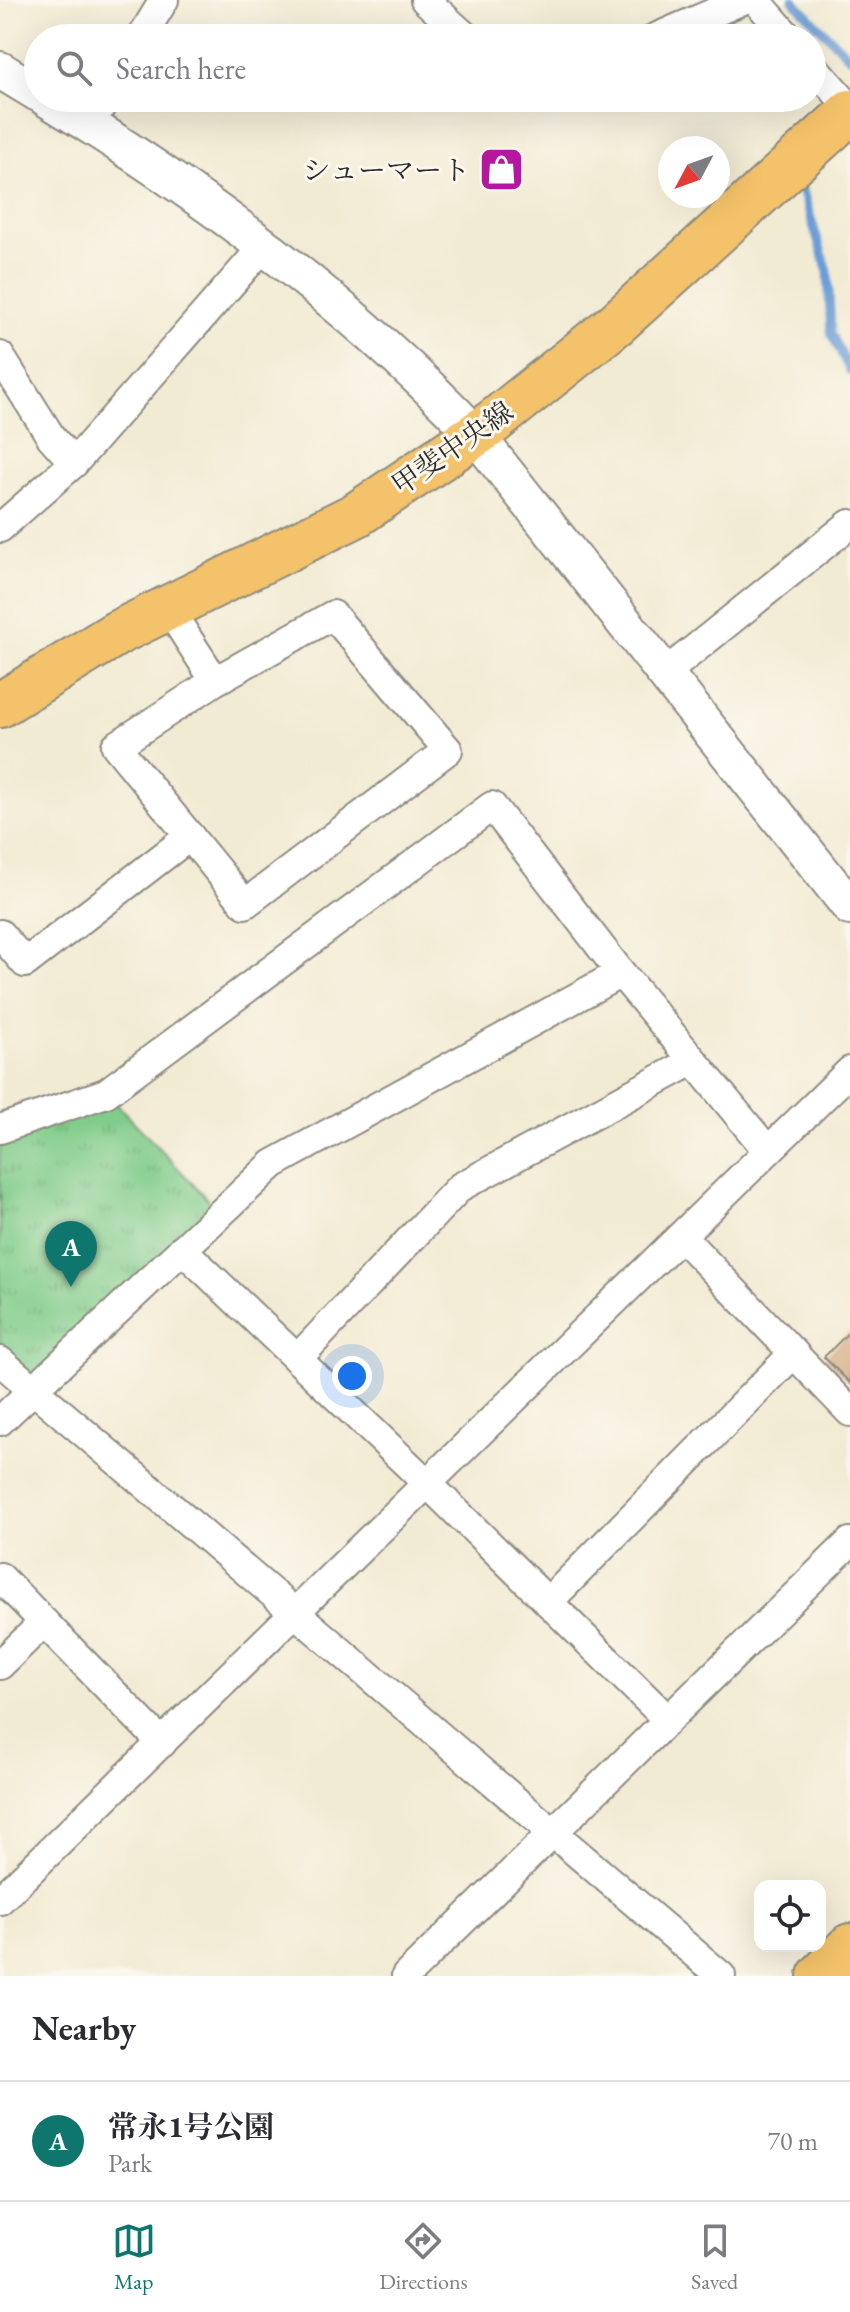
<!DOCTYPE html>
<meta charset="utf-8">
<style>
:root{--surface:#fff;--page:#f2f2f3;--text:#2b2b33;--muted:#7c7c81;--line:#e1e1e2;--accent:#0f766e}
body{margin:0;font-family:"EB Garamond","Noto Serif JP",serif;background:var(--page);color:var(--text)}
.controls{position:absolute;right:24px;bottom:24px;display:grid;overflow:hidden;border-radius:16px;box-shadow:0 8px 32px #0002}
.controls button{width:72px;height:72px;display:grid;place-items:center;padding:0;border:0;border-bottom:2px solid var(--line);background:var(--surface);color:var(--text);font:40px sans-serif}
.compass{position:absolute;left:658px;top:136px;width:72px;height:72px;border-radius:50%;background:var(--surface);box-shadow:0 8px 32px #0002;rotate:229deg}
.you{position:absolute;left:352px;top:1376px;width:28px;height:28px;margin:-20px;border:6px solid #fff;border-radius:50%;background:#1a73e8;box-shadow:0 0 0 12px #1a73e833}
.badge{display:grid;place-items:center;width:52px;height:52px;border-radius:50%;background:var(--accent);color:#fff;font-size:26px;font-weight:700}
.pin{position:absolute;translate:-50% -66px;filter:drop-shadow(0 2px 4px #0008)}
.pin::after{content:'';position:absolute;top:42px;width:28px;height:24px;background:inherit;clip-path:polygon(0 0,100% 0,50% 100%)}
.list{margin:0;padding:0;list-style:none}
h2{display:flex;justify-content:space-between;align-items:center;height:104px;margin:0;padding:0 32px;font-size:34px}
h2 small{font-size:26px;font-weight:400;color:var(--muted)}
.list li{display:grid;grid-template-columns:52px 1fr auto;gap:24px;align-items:center;box-sizing:border-box;height:120px;padding:0 32px;border-top:2px solid var(--line)}
.list b{display:block;font-size:30px;white-space:nowrap}
.list p{margin:0;font-size:26px;white-space:nowrap;color:var(--muted)}
.list em{font-size:26px;font-style:normal;color:var(--muted)}
.icon{flex:none;width:44px;height:44px;fill:none;stroke:currentColor;stroke-width:2;stroke-linecap:round;stroke-linejoin:round}
.map{position:relative;flex:none;width:850px;height:1976px;overflow:hidden}
.search{position:absolute;background:var(--surface);box-shadow:0 8px 32px #0002;left:24px;right:24px;top:24px;height:88px;display:flex;align-items:center;gap:20px;box-sizing:border-box;padding:0 28px;border-radius:44px;color:var(--muted);font-size:30px}
.sheet{height:224px;background:var(--surface)}
nav{display:flex;justify-content:space-around;align-items:center;box-sizing:border-box;height:112px;border-top:2px solid var(--line);background:var(--surface);font-size:22px;color:var(--muted)}
nav a{display:grid;justify-items:center;gap:4px}
nav .on{color:var(--accent)}
.map>svg:first-child{display:block}
.grass{fill:url(#grass-tufts);stroke:#567c5a;stroke-width:2}
.lines{fill:none;stroke-linecap:round;stroke-linejoin:round}
.stream{stroke:#6c9dd6;stroke-width:9}
.building{fill:#dcb994}
.minor-casing{stroke:#8e8b80;stroke-width:32}
.tertiary-casing{stroke:#8e8b80;stroke-width:40}
.primary-casing{stroke:#8e8b80;stroke-width:48}
.minor{stroke:#fff;stroke-width:28}
.tertiary{stroke:#fff;stroke-width:36}
.primary{stroke:#f3c26a;stroke-width:44}
.labels{text-anchor:middle;stroke-width:6;stroke-linejoin:round;paint-order:stroke}
.poi-label{font-size:28px;fill:#2b2b2b;stroke:#fbf7ec;text-anchor:end}
.street-label{font-size:28px;fill:#2b2b2b;stroke:#fbf7ec}
</style>
<div class="map">
<svg width="850" height="1976" viewBox="0 0 850 1976">
<defs>
<pattern id="grass-tufts" width="24" height="20" patternUnits="userSpaceOnUse" patternTransform="scale(2)"><rect width="24" height="20" fill="#80cc8a"/><path d="M3 7l-1-3M5 7V3M7 7l1-3M15 17l-1-3M17 17v-4M19 17l1-3" fill="none" stroke="#6faf77"/></pattern>
</defs>
<rect width="100%" height="100%" fill="#fbf7ec"/>
<filter id="ink" filterUnits="userSpaceOnUse"><feTurbulence type="fractalNoise" baseFrequency=".0125" numOctaves="2"/><feDisplacementMap in="SourceGraphic" scale="16" xChannelSelector="R" yChannelSelector="G"/><feConvolveMatrix kernelMatrix="1 2 1 2 8 2 1 2 1" color-interpolation-filters="sRGB"/></filter>
<filter id="wash" filterUnits="userSpaceOnUse"><feTurbulence type="fractalNoise" baseFrequency=".006" numOctaves="4" result="noise"/><feDisplacementMap in="SourceGraphic" scale="32" xChannelSelector="R" yChannelSelector="G"/><feGaussianBlur stdDeviation="1.8" result="paint"/><feColorMatrix in="noise" values="0 0 0 0 0 0 0 0 0 0 0 0 0 0 0 0 0 1.4 0 .05"/><feComposite in="paint" operator="in"/></filter>
<g filter="url(#wash)">
<rect width="100%" height="100%" fill="#f2ebd4"/>
<polygon class="grass" points="106,1093 221,1213 33,1389 0,1361 0,1129"/>
<g class="lines">
<g class="stream">
<polyline points="793,0 850,58"/>
<polyline points="802,190 828,272 831,333 850,371"/>
</g>
</g>
<g id="blocks">
<polygon class="building" points="850,1331 850,1383 824,1357"/>
</g>
</g>
<g filter="url(#ink)">
<use href="#blocks" fill-opacity="0" stroke="#8e8b80" stroke-width="2"/>
<g class="lines">
<defs>
<g id="minor">
<polyline points="425,0 467,38"/>
<polyline points="756,0 789,38"/>
<polyline points="141,38 164,0"/>
<polyline points="655,38 743,0"/>
<polyline points="812,65 850,108"/>
<polyline points="90,124 106,98"/>
<polyline points="0,356 51,437 74,463 264,246"/>
<polyline points="0,528 74,463"/>
<polyline points="168,608 215,681 333,615 448,750 245,904 116,746 215,681"/>
<polyline points="665,673 850,524"/>
<polyline points="0,934 25,963 190,836"/>
<polyline points="0,1129 106,1093 492,806 621,973 768,1151"/>
<polyline points="681,1236 850,1412"/>
<polyline points="182,1249 428,1484 667,1719"/>
<polyline points="297,1359 460,1187 693,1061"/>
<polyline points="0,1361 721,1976"/>
<polyline points="0,1421 273,1164 621,973"/>
<polyline points="0,1577 162,1743"/>
<polyline points="548,1602 794,1353"/>
<polyline points="0,1665 44,1622"/>
<polyline points="0,1900 850,1071"/>
<polyline points="406,1976 850,1542"/>
</g>
<g id="tertiary">
<polyline points="0,70 38,93"/>
<path d="M 46,98 C 202,193 349,302 475,434 L 850,907"/>
</g>
<g id="primary">
<polyline points="0,705 117,633 356,515 488,426 617,323 850,112"/>
<polyline points="820,1976 850,1946"/>
</g>
</defs>
<use href="#minor" class="minor-casing"/>
<use href="#tertiary" class="tertiary-casing"/>
<use href="#primary" class="primary-casing"/>
<use href="#minor" class="minor"/>
<use href="#tertiary" class="tertiary"/>
<use href="#primary" class="primary"/>
</g>
</g>
<defs>
<symbol id="shop-square" viewBox="-11 -11 22 22"><rect x="-9" y="-9" width="18" height="18" rx="4" fill="#b5179e" stroke="#fbf7ec"/><path d="M-5-2.5h2.3a2.7 3.5 0 0 1 5.4 0H5L5.5 6h-11ZM-1.5-2.5h3a1.5 2.3 0 0 0-3 0Z" fill="#fff"/></symbol>
</defs>
<g fill-rule="evenodd">
<use href="#shop-square" x="476" y="144" width="51" height="51"/>
</g>
<g class="labels">
<g class="poi-label">
<text x="470" y="180">シューマート</text>
</g>
<g class="street-label">
<text transform="translate(452 448) rotate(-35)" y="10">甲斐中央線</text>
</g>
</g>
</svg>
<div class="controls">
<button><svg class="icon" aria-label="locate" viewBox="0 0 24 24"><circle cx="12" cy="12" r="6"/><path d="M12 2v4M12 18v4M2 12h4M18 12h4"/></svg></button>
</div>
<svg class="compass" viewBox="-18 -18 36 36"><path d="M0-13l5 13h-10z" fill="#e53935"/><path d="M0 13l5-13h-10z" fill="#7c7c81"/></svg>
<div class="you"></div>
<div class="pin badge" style="left:71px;top:1287px">A</div>
<div class="search"><svg class="icon" aria-label="search" viewBox="0 0 24 24"><circle cx="10" cy="10" r="6"/><path d="M15 15l6 6"/></svg>Search here</div>
</div>
<section class="sheet">
<h2>Nearby<small></small></h2>
<ul class="list">
<li><span class="badge">A</span><div><b>常永1号公園</b><p>Park</p></div><em>70 m</em></li>
</ul>
</section>
<nav>
<a class="on"><svg class="icon" aria-label="map" viewBox="0 0 24 24"><path d="M3 6l6-2 6 2 6-2v14l-6 2-6-2-6 2zM9 4v14M15 6v14"/></svg>Map</a>
<a><svg class="icon" aria-label="directions" viewBox="0 0 24 24"><path d="M12 3l9 9-9 9-9-9zM9 14v-3h6M13 9l2 2-2 2"/></svg>Directions</a>
<a><svg class="icon" aria-label="saved" viewBox="0 0 24 24"><path d="M7 4h10v16l-5-4-5 4z"/></svg>Saved</a>
</nav>
